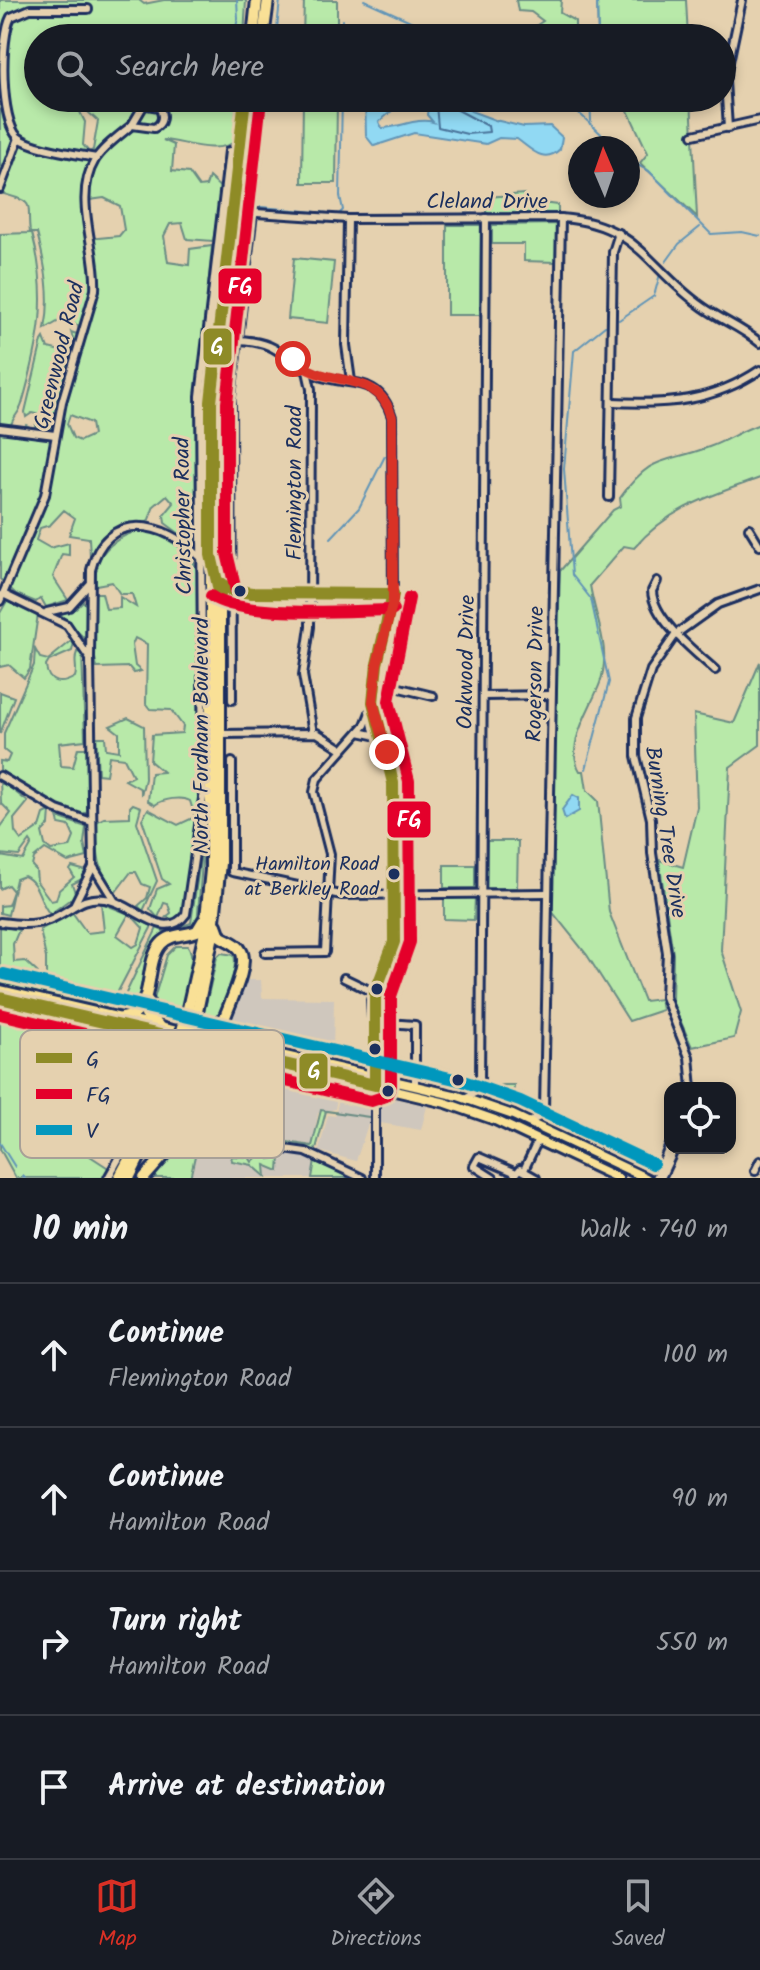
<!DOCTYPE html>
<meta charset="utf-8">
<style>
:root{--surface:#171b24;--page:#242831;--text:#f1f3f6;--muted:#9ea1a6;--line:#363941;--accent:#d93025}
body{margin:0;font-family:Kalam,sans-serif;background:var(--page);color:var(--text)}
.controls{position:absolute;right:24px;bottom:24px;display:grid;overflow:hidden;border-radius:16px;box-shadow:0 4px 12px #0003}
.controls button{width:72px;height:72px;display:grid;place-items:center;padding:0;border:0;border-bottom:2px solid var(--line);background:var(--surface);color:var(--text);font:40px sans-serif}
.compass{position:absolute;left:568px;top:136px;width:72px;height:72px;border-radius:50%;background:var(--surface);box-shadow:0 4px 12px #0003;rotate:358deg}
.stop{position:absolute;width:24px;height:24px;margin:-18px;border:6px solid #d93025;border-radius:50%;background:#fff}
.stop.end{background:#d93025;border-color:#fff;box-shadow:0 2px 8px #0008}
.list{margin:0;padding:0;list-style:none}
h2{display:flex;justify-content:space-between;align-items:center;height:104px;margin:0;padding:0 32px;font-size:34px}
h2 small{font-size:26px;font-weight:400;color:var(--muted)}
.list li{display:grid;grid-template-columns:52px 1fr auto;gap:24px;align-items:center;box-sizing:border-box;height:144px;padding:0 32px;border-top:2px solid var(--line)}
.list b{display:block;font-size:30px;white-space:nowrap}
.list p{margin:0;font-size:26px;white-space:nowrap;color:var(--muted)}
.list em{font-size:26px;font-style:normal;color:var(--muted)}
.icon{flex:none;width:44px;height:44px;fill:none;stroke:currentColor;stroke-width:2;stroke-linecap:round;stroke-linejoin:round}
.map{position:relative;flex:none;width:760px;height:1178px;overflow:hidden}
.search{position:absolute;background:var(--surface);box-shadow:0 4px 12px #0003;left:24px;right:24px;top:24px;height:88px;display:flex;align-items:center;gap:20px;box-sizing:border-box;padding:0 28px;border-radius:44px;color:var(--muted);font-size:30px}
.sheet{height:680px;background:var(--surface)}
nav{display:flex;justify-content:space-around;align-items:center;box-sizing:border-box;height:112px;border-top:2px solid var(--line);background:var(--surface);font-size:22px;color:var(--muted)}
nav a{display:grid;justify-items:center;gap:4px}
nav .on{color:var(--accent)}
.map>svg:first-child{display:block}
.built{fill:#cfc7bd}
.green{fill:#b8e9a9;stroke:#6a8c84;stroke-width:2;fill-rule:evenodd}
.water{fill:#91d9f3;stroke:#6295b7;stroke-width:2;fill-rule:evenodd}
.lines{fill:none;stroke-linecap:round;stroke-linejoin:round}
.shore{stroke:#4a739a;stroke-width:2}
.stream{stroke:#6295b7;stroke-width:2}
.minor-casing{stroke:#1b2f5e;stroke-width:12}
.major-casing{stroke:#1b2f5e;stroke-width:14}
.highway-casing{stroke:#1b2f5e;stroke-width:16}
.minor{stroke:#e5d1af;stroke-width:6}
.major{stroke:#f9e096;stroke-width:8}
.highway{stroke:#f9e096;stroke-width:10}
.highway-bridge-casing{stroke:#1b2f5e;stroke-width:16;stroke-linecap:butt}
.highway-bridge{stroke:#f9e096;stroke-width:10}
.bus-1-casing{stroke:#e5d1af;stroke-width:18}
.bus-2-casing{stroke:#e5d1af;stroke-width:18}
.bus-3-casing{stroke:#e5d1af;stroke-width:18}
.bus-1{stroke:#8e8b27;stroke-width:12}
.bus-2{stroke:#e4002b;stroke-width:12}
.bus-3{stroke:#0497bd;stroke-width:12}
.route{stroke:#d93025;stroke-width:10}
.bus-dot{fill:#1b2f5e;stroke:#e5d1af;stroke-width:3}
.labels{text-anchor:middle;stroke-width:6;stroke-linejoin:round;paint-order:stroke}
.bus-label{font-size:20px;fill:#1b2f5e;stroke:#e5d1af;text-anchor:end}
.street-label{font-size:22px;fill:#1b2f5e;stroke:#e5d1af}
.key{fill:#e5d1af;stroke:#a8a097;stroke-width:2}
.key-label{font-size:22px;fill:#1b2f5e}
.line-badge{stroke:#e5d1af;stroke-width:3}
.badge-label{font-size:22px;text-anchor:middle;font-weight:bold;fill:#fff}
</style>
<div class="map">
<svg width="760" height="1178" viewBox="0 0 760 1178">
<rect width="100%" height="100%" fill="#e5d1af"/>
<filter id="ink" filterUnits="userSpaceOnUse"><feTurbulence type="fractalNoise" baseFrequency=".0125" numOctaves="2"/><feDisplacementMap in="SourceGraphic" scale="16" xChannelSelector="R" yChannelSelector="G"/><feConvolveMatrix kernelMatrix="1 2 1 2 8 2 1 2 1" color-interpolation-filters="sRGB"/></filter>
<g filter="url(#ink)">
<g class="built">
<polygon points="243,980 261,980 262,998 334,999 333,1058 245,1037 235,1030 232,1019 233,1004"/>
<polygon points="240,1064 339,1088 335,1109 318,1113 312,1145 282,1140 314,1149 313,1178 182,1178 191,1135 199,1124 231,1135 275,1139 226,1131 210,1111 234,1067"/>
<polygon points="342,1086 427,1106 421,1130 369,1121 356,1161 319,1151 328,1115 335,1116"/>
</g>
<g class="green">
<path d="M 0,0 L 139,0 L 144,4 L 164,0 L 246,0 L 244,38 L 38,38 L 38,98 L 66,98 L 86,103 L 80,112 L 85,122 L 83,145 L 89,152 L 93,150 L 98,121 L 88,112 L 100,98 L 238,98 L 234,142 C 215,155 183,141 163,140 L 174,145 L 172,171 L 189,173 L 199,187 L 206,186 L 209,177 L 222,189 L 213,241 L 187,239 L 182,223 L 170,224 L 164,236 L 168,262 L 189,265 L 190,249 L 212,246 L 197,401 L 197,540 L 192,543 L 165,523 L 164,515 L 174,503 L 167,495 L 154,506 L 148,522 C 120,526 107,534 90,556 L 89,538 L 69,535 L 75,518 L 64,510 L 50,525 L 40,528 L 36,540 L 50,548 L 69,543 L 69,555 L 62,554 L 53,577 L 68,600 L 46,607 L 41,598 L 36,602 L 16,594 L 0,579 L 0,234 L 30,233 C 26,202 38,203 0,193 ZM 104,198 L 120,206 L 124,230 L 119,236 L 88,239 L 85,222 L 90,200 ZM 32,233 L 37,233 C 45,264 52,296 45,329 L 59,321 L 78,325 L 79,330 L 77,334 L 71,332 L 75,346 L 69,348 L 66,345 L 60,351 L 48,348 L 44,338 L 42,341 L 25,412 L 26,417 L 32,413 L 40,415 L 34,429 L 26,425 L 22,429 L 11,425 C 13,417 20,412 22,404 C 40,341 49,297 32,233 ZM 70,415 L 91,423 L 93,435 L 80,441 L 73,438 L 67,424 Z"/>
<polygon points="304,0 337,0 337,38 303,38"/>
<polygon points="516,0 561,0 560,13 575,21 575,37 564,29 556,38 530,38 525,33 543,21 531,12 518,11"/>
<polygon points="597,0 686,0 688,38 598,38"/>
<polygon points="303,98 337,98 336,183 302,183"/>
<polygon points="622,98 691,98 697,217 640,163 648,153"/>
<polygon points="524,194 524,201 558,205 558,213 486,213 487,197"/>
<polygon points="557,224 556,262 524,261 524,244 492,244 492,225"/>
<polygon points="447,225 481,225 480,315 447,315"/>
<polygon points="294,258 334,262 328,323 288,319"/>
<path d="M 760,424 L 760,478 C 710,496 670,507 634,548 L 624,546 L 590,585 C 595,619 612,648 600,683 C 591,708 564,745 580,771 L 584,771 L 587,790 L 598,801 L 609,912 L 644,1001 L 660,999 L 662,1010 L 629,1021 L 587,955 L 550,909 L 560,571 L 613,510 L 621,506 L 620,498 C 652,453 664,464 709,447 C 726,441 742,430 760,424 Z"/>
<path d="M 150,530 L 189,552 L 198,572 L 199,804 L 182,916 L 176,920 L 166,917 L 171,913 L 168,904 L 164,903 L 158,918 L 150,909 L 157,889 L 169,884 L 162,879 L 142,819 L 148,809 L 178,825 L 195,817 L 190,801 C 181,796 163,799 155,805 L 148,801 L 151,773 L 163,772 L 150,761 L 152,735 L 182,733 L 183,726 L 171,710 L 150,709 L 146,704 L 147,644 L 135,638 L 132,645 L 135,666 L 141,671 L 134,673 L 129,667 L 97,668 L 95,658 L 95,593 L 102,593 L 106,609 L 120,608 L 120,597 L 136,607 L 132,594 L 120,594 L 112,582 L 96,585 C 90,553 121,531 150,530 Z"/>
<polygon points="7,601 38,614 30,669 24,678 9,665 0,667 0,613"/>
<polygon points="83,601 86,605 86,640 60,614 75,609"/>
<path d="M 75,638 L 72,651 L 49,661 L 46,666 C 48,685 62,685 75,677 C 78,668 73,661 77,652 L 82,653 L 85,740 L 59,743 L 61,766 L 73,767 L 78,748 L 87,748 L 87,811 L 82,816 L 45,800 L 0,770 L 0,761 L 7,762 L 10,755 L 4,750 L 4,733 L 34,665 L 35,649 L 40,658 L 48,660 Z"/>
<polygon points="760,662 760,745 730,767 721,950 741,1012 734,1038 692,1047 672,1002 673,954 659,860 683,867 697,807 694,714 734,723"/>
<polygon points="0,692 14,697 0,734"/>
<polygon points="128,718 144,726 145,779 141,795 141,789 125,780 133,776 124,758 109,756 106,775 98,774 96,737 105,737 106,749 119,751 119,733 110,726"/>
<path d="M 0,780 L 28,802 L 14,819 L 15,832 L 21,840 L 40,827 L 44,814 L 50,811 L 49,825 L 42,832 L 45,845 L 51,850 L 70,847 L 74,837 L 69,826 L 59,824 L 57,817 L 86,827 L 84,843 L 87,857 L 68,862 L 45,849 L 34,858 L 32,866 L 36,870 L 37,882 L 51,901 L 56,900 L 59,890 L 74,877 L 70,870 L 72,867 L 86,871 L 82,879 L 72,884 L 76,895 L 50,914 C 39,903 40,883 24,876 L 16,879 L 8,915 L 0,913 L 0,906 L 8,905 L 13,891 L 8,885 L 0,889 L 0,856 L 23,860 L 32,844 L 30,841 L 19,856 L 0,854 L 0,828 L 11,813 L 1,803 Z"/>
<path d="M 133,804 L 141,807 L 137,822 L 157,881 L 143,911 L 138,906 L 147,898 L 150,887 L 142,884 L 136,872 L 131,872 L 115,893 C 97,873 97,848 96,822 L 104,818 L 130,817 L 130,807 Z"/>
<path d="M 205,825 L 197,925 L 157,942 C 141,962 146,991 132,1010 L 118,1010 L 157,928 L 165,932 L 191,923 Z"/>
<polygon points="487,841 518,841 517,888 486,888"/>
<rect x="444" y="865" width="31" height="23"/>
<polygon points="444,896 475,896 474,920 444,919"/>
<polygon points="101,903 129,914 117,935 133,947 138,944 143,928 133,917 152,926 113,1001 106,1007 0,985 0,926 19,930 13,944 14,962 25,961 38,973 39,984 46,988 46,958 40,930 72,912 87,933 104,931"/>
<path d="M 176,946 L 188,946 C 198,960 186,1008 173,1019 L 154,1015 L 151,1009 L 167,955 Z"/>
<path d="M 221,953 L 234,955 C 239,971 222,1019 206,1026 L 202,1021 L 217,957 Z"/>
<path d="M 0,1004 L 123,1036 L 127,1042 C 121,1059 118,1082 109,1097 C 96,1118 87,1129 90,1156 L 113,1171 L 108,1178 L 16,1178 L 0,1149 Z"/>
<polygon points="233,1061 238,1062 207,1115 226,1132 312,1146 321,1110 369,1117 326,1111 316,1149 313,1150 197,1129 193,1134 197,1147 190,1178 151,1178 182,1144"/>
<polygon points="485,1085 514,1085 513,1109 539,1109 538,1121 485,1094"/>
<polygon points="263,1151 268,1151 270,1159 280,1157 279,1171 265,1165 266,1177 252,1165 232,1161 231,1156 249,1157 252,1162"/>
<polygon points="315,1160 350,1178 312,1178"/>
</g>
<g class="water">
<path d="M 365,98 L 453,98 L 471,111 L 495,120 L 524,127 L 550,126 L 562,137 L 560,149 C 544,165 531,149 517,139 L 499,138 L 486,144 L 414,133 L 374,146 L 366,136 ZM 416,100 L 428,106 L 427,115 L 433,122 C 418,117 399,128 382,128 L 379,122 L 395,108 Z"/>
<polygon points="573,795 579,798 579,811 565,819 562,810"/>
</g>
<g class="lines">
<polyline class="shore" points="430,98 436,105 438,127 467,134 489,132 488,126 454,108 451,98"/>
<g class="stream">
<polyline points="364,0 448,38"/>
<polyline points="597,0 598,38"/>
<polyline points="233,38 238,19 237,0"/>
<polyline points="276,38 280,0"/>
<polyline points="342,38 342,20"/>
<polyline points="563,98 616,148"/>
<polyline points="590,98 591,121"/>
<polyline points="628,160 649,171 711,234 742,232 760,236"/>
<polyline points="256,205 268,98"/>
<polyline points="261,207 339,214 343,210 340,196 342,98"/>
<polyline points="666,262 679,244 700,227"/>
<polyline points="619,320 654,296 660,274"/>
<polyline points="331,538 359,508 385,456"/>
<polyline points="586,769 609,682 591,599 572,575 564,469 574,351 605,326"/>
<polyline points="0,1143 15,1167"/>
<polyline points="23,1176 25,1178"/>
</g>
<defs>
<g id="minor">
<path d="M 88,9 L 30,9 L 11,17 C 0,37 0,121 18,137 C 33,149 76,154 96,158"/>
<polyline points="132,125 148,98"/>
<polyline points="728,128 725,81 742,0"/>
<polyline points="693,135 760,120"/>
<polyline points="0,189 19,138"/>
<path d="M 241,212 L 348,219 L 561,218 C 639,224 647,268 703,307 C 721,320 743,328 760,343"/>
<polyline points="348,219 346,345 351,381"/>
<path d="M 238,340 C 285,342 282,362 316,375 C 348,388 378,372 392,417 L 393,601 L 377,664 L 373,702 L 393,783 L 394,942 L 371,1000 L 374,1057"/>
<polyline points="307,371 311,389 310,627 303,675 313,733"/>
<path d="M 611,402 C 667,405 712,402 760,370"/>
<polyline points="0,428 55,435"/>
<polyline points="609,497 613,252 619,233"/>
<polyline points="749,528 760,546"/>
<path d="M 657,581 L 652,591 C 653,619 695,652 715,670"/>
<polyline points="220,583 230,590 252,593 393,594"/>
<polyline points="3,594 67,625 90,659 93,866 114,900"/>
<path d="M 0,601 L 45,495 L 62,402 L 95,290 C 98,250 72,198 95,160 C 103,147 120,135 132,125 L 154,128 C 163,124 164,115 159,107 L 147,105"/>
<polyline points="47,612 69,607 89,585"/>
<path d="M 90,658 L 91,570 C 106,508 165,521 200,557"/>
<polyline points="375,682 433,696"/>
<polyline points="483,696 551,695"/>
<polyline points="232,700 231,397 253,213"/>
<polyline points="359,732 382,737"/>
<polyline points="221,734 317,733 342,749"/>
<polyline points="232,762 232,872 341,895 547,893"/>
<polyline points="0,776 57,810 92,822"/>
<polyline points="75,903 93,867"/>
<path d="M 0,922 C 16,924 33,926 49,920 C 70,912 81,895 105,899 C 132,902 165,944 186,914 L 203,798 L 200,396 L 229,151"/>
<polyline points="265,953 325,952 330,854 314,792 317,779 365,725 373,705"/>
<polyline points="344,978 375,993"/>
<polyline points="374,1022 415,1025 415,1085"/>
<polyline points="692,1088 689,1057 665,997 667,953 652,853 651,819 636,756 636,718 651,670 676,634 718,604 760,589"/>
<polyline points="464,1098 475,1093 480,1085 486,218"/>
<polyline points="529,1122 540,1117 544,1110 561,218"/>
<polyline points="250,1144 306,1152 362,1178"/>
<polyline points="524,1170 538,1140"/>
<polyline points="755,1171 760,1161"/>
<polyline points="108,1178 132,1135 131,1126"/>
<polyline points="375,1178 375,994"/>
<polyline points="493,1178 474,1166 479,1157 514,1172"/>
<polyline points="513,1178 520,1169 536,1178"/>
<polyline points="656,1178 670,1145"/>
<polyline points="661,1178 675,1148"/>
</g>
<g id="major">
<polyline points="0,990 458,1096 513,1115 646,1178"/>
<polyline points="0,998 446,1103 495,1120 618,1178"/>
</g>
<g id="highway">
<polyline points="253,38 257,0"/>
<polyline points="263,38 268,0"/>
<path d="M 216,925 L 220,936 C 227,941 237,943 241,951 C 250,966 226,1009 222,1026 L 224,1034 L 235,1043"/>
<polyline points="148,1001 146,1015 158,1025"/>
<polyline points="186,1017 204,937 211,870 211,402 245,98"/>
<path d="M 122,1018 C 158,1014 142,966 161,944 C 171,933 185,936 197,931 L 203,921"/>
<polyline points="195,1021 212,940 220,863 220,397 255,98"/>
<path d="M 114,1024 L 131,1040 C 128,1056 115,1074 117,1090 C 119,1110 142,1112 142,1133"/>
<polyline points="204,1036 215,1030 221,1020"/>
<polyline points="205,1045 221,1058 216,1070"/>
<polyline points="133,1048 140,1037 153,1033"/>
<polyline points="161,1114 173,1125 183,1122 190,1115"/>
<polyline points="119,1178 142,1135 175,1054"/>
<polyline points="129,1178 161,1114 184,1054"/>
<polyline points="144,1178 184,1133 227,1061 244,1055"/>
</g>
</defs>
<use href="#minor" class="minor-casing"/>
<use href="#major" class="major-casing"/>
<use href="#highway" class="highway-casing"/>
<use href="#minor" class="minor"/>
<use href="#major" class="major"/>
<use href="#highway" class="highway"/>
<defs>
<g id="highway-bridge">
<polyline points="175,1054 186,1017"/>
<polyline points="184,1054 195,1021"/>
</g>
</defs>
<use href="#highway-bridge" class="highway-bridge-casing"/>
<use href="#highway-bridge" class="highway-bridge"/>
<defs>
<g id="bus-1">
<polyline points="220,583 230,590 252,593 393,594"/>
<polyline points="220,595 211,555 211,402 245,98"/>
<polyline points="0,998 375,1085 375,993 394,942 393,783 373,702 377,664 393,594"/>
</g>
<g id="bus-2">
<polyline points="236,591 227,553 227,403 261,100"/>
<path d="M 211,596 C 243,619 350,610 393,610"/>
<polyline points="0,1014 371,1101 386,1096 391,1085 391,996 410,942 409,781 389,701 409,598"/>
</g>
<polyline id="bus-3" points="4,974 463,1081 520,1101 653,1164"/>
</defs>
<use href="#bus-1" class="bus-1-casing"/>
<use href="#bus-2" class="bus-2-casing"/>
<use href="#bus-3" class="bus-3-casing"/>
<use href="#bus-1" class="bus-1"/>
<use href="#bus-2" class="bus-2"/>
<use href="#bus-3" class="bus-3"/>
</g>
</g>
<g class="lines" filter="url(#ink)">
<path class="route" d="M 293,359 C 326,390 377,367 392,417 L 393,601 L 377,664 L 373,702 L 387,752"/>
</g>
<g class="bus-dot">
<circle cx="240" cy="591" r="7"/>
<circle cx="394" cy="874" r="7"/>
<circle cx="377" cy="989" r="7"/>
<circle cx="375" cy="1049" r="7"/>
<circle cx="458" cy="1080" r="7"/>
<circle cx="388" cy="1091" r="7"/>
</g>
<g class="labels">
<g class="bus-label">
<text x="379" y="870">Hamilton Road<tspan x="379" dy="25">at Berkley Road</tspan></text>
</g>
<g class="street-label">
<text x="487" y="208">Cleland Drive</text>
<text transform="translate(58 355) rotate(-76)" y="8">Greenwood Road</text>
<text transform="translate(293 483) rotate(-90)" y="8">Flemington Road</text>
<text transform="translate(182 516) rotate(-91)" y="8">Christopher Road</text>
<text transform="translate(465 662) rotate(-89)" y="8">Oakwood Drive</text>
<text transform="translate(534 674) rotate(-89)" y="8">Rogerson Drive</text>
<text transform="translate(200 736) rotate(-90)" y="8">North Fordham Boulevard</text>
<text transform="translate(667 832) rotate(81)" y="8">Burning Tree Drive</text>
</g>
</g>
<rect x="20" y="1030" width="264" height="128" rx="12" class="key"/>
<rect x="36" y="1053" width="36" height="10" fill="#8e8b27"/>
<rect x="36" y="1089" width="36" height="10" fill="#e4002b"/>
<rect x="36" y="1125" width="36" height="10" fill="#0497bd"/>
<g class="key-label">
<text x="86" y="1066">G</text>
<text x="86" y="1102">FG</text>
<text x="86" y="1138">V</text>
</g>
<g class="line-badge">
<rect x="217" y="267" width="46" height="38" rx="8" fill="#e4002b"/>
<rect x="202" y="327" width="31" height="39" rx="8" fill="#8e8b27"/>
<rect x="386" y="800" width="46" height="39" rx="8" fill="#e4002b"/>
<rect x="298" y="1052" width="31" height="38" rx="8" fill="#8e8b27"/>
</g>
<g class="badge-label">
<text x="240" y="294">FG</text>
<text x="217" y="354">G</text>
<text x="409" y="827">FG</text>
<text x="314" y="1078">G</text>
</g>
</svg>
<div class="controls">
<button><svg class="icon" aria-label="locate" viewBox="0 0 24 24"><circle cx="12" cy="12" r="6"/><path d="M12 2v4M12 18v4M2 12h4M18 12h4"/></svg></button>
</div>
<svg class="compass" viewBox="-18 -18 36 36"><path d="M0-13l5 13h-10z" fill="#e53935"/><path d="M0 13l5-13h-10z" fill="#9ea1a6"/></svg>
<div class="stop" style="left:293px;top:359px"></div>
<div class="stop end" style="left:387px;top:752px"></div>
<div class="search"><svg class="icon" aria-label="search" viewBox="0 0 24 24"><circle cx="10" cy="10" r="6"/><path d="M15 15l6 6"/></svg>Search here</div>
</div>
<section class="sheet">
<h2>10 min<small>Walk · 740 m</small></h2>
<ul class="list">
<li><svg class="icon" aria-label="ahead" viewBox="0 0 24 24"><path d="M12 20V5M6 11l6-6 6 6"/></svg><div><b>Continue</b><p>Flemington Road</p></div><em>100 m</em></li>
<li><svg class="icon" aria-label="ahead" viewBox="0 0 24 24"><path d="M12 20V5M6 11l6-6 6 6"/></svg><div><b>Continue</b><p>Hamilton Road</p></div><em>90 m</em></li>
<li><svg class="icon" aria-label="right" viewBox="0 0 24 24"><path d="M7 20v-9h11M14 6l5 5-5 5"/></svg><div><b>Turn right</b><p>Hamilton Road</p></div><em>550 m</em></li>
<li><svg class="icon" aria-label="arrive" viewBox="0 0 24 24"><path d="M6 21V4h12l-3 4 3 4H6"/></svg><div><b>Arrive at destination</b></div></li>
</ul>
</section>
<nav>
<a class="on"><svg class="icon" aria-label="map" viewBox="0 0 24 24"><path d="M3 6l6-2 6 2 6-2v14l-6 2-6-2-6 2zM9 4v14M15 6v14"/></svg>Map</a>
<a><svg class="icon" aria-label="directions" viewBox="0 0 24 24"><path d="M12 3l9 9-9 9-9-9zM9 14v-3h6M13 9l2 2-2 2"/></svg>Directions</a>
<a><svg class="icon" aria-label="saved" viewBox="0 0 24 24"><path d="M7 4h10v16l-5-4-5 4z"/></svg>Saved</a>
</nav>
